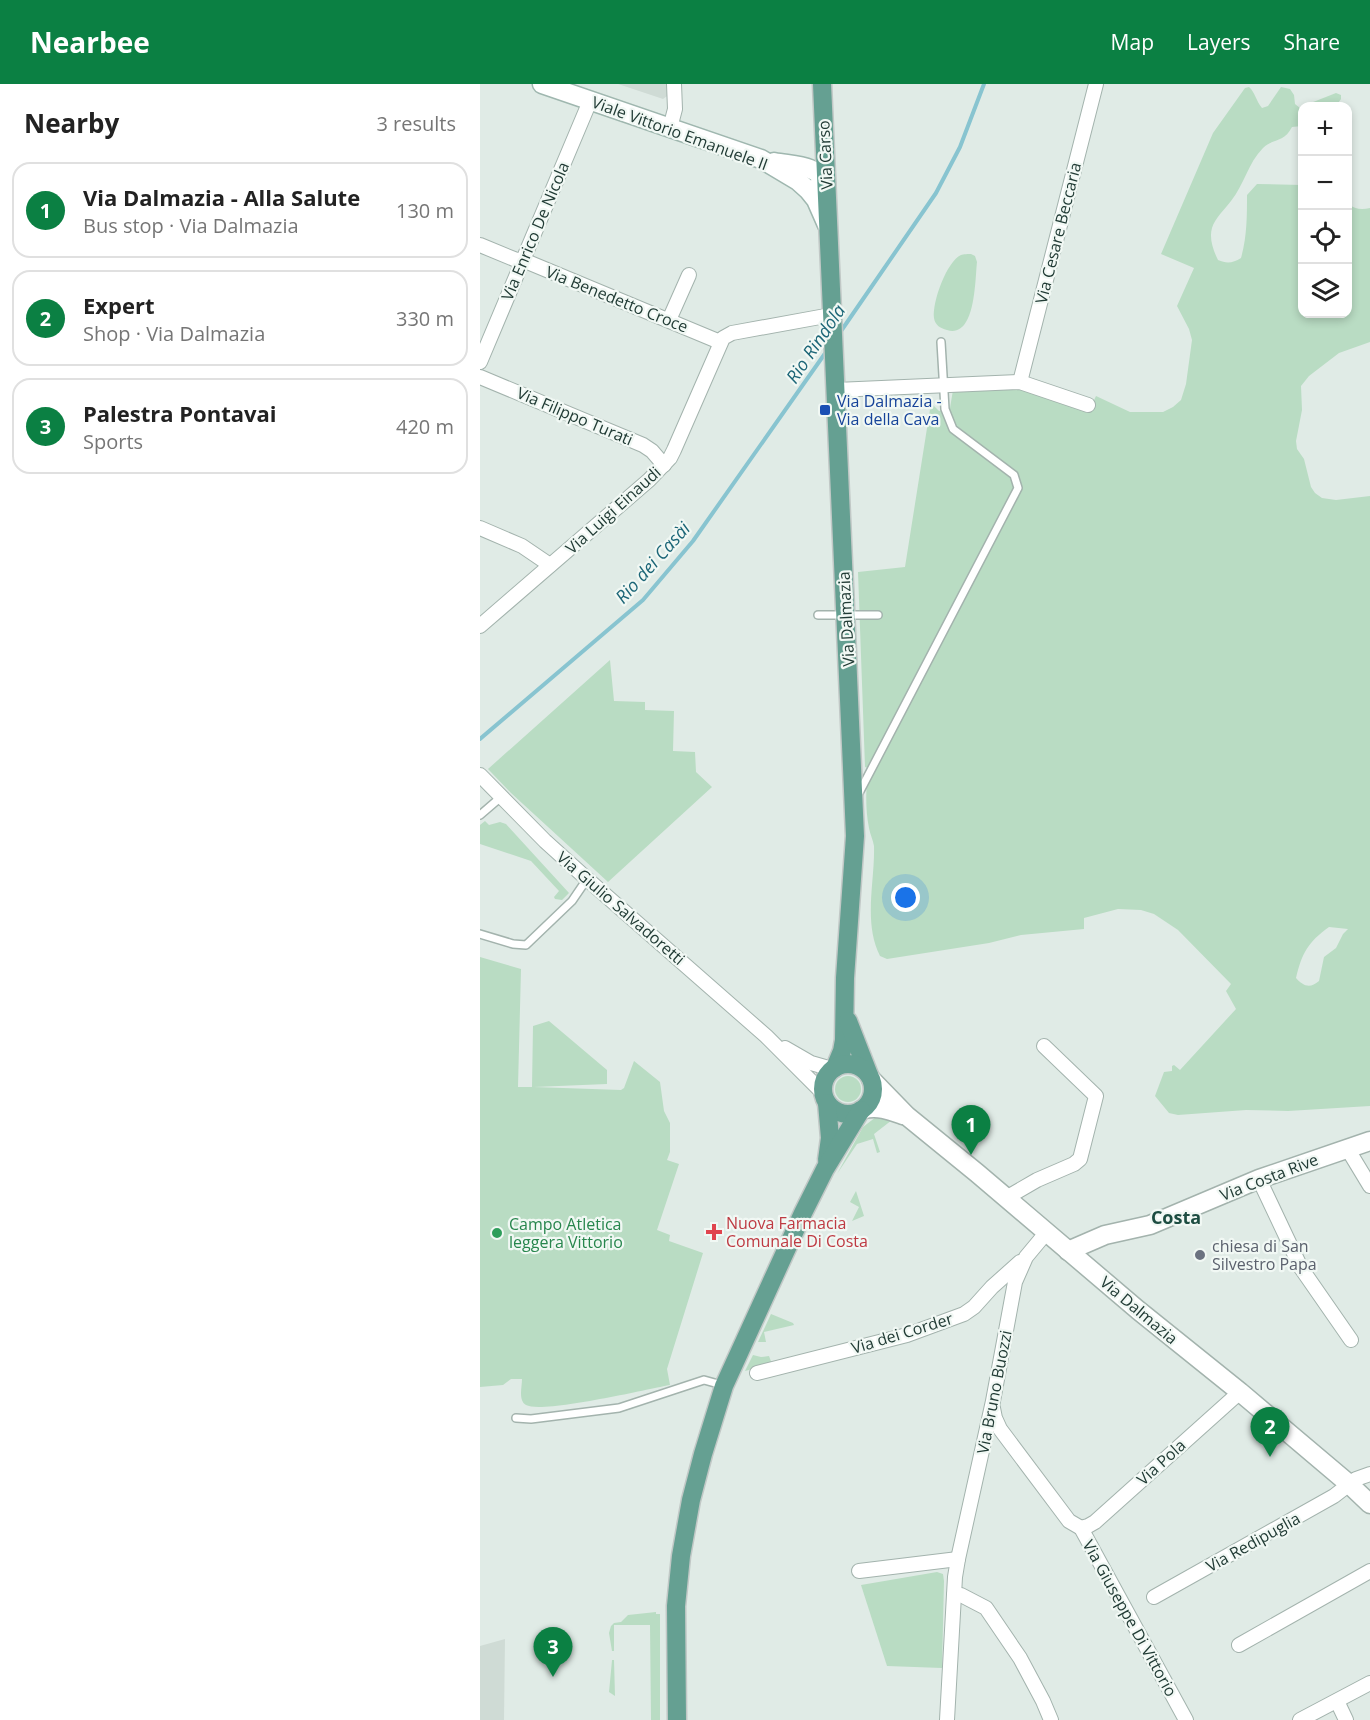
<!DOCTYPE html>
<meta charset="utf-8">
<style>
:root{--surface:#fff;--page:#f2f2f2;--text:#222;--muted:#767676;--line:#e0e0e0;--accent:#0b8043}
body{margin:0;font-family:"Open Sans",sans-serif;background:var(--page);color:var(--text)}
.controls{position:absolute;right:18px;top:18px;display:grid;overflow:hidden;border-radius:12px;box-shadow:0 3px 9px #0003}
.controls button{width:54px;height:54px;display:grid;place-items:center;padding:0;border:0;border-bottom:2px solid var(--line);background:var(--surface);color:var(--text);font:30px sans-serif}
.you{position:absolute;left:426px;top:814px;width:21px;height:21px;margin:-15px;border:4px solid #fff;border-radius:50%;background:#1a73e8;box-shadow:0 0 0 9px #1a73e833}
.badge{display:grid;place-items:center;width:39px;height:39px;border-radius:50%;background:var(--accent);color:#fff;font-size:20px;font-weight:700}
.pin{position:absolute;translate:-50% -50px;filter:drop-shadow(0 2px 3px #0008)}
.pin::after{content:'';position:absolute;top:32px;width:21px;height:18px;background:inherit;clip-path:polygon(0 0,100% 0,50% 100%)}
.list{margin:0;padding:0;list-style:none}
h2{display:flex;justify-content:space-between;align-items:center;height:78px;margin:0;padding:0 24px;font-size:26px}
h2 small{font-size:20px;font-weight:400;color:var(--muted)}
.list li{display:grid;grid-template-columns:39px 1fr auto;gap:18px;align-items:center;box-sizing:border-box;height:96px;margin:0 12px 12px;padding:0 12px;border:2px solid var(--line);border-radius:18px}
.list b{display:block;font-size:22px;white-space:nowrap}
.list p{margin:0;font-size:20px;white-space:nowrap;color:var(--muted)}
.list em{font-size:20px;font-style:normal;color:var(--muted)}
.icon{flex:none;width:33px;height:33px;fill:none;stroke:currentColor;stroke-width:2;stroke-linecap:round;stroke-linejoin:round}
.map{position:relative;flex:none;width:890px;height:1636px;overflow:hidden}
header{display:flex;align-items:center;gap:36px;box-sizing:border-box;height:84px;padding:0 30px;background:var(--accent);color:#fff}
header strong{font-size:28px}
nav{display:flex;gap:33px;margin-inline-start:auto;font-size:21px}
main{display:flex}
aside{flex:1;background:var(--surface)}
.map>svg:first-child{display:block}
.built{fill:#cfdbd5}
.green{fill:#b9dcc3;fill-rule:evenodd}
.lines{fill:none;stroke-linecap:round;stroke-linejoin:round}
.stream{stroke:#88c4d0;stroke-width:4}
.service-casing{stroke:#a3b3ad;stroke-width:10}
.minor-casing{stroke:#a3b3ad;stroke-width:16}
.tertiary-casing{stroke:#a3b3ad;stroke-width:21}
.secondary-casing{stroke:#9fb7af;stroke-width:21}
.primary-casing{stroke:#c1c8c6;stroke-width:21}
.service{stroke:#fff;stroke-width:7}
.minor{stroke:#fff;stroke-width:14}
.tertiary{stroke:#fff;stroke-width:18}
.secondary{stroke:#fff;stroke-width:18}
.primary{stroke:#65a092;stroke-width:18}
.transit-dot{fill:#1a4fb4;stroke:#f1f8f4;stroke-width:2}
.health-dot{fill:#e0444e;stroke:#f1f8f4;stroke-width:2}
.leisure-dot{fill:#2e9e5b;stroke:#f1f8f4;stroke-width:2}
.worship-dot{fill:#6b7280;stroke:#f1f8f4;stroke-width:2}
.labels{text-anchor:middle;stroke-width:4.5;stroke-linejoin:round;paint-order:stroke}
.street-label{font-size:16px;fill:#213b35;stroke:#f1f8f4}
.transit-label{font-size:16px;fill:#164399;stroke:#f1f8f4;text-anchor:start}
.health-label{font-size:16px;fill:#be3a42;stroke:#f1f8f4;text-anchor:start}
.leisure-label{font-size:16px;fill:#27864d;stroke:#f1f8f4;text-anchor:start}
.worship-label{font-size:16px;fill:#5b616d;stroke:#f1f8f4;text-anchor:start}
.water-label{font-size:18px;font-style:italic;fill:#1c6677;stroke:#f1f8f4}
.neighbourhood-label{font-size:18px;font-weight:bold;fill:#1d4d42;stroke:#f1f8f4}
</style>
<header>
<strong>Nearbee</strong>
<nav><a>Map</a><a>Layers</a><a>Share</a></nav>
</header>
<main>
<aside>
<h2>Nearby<small>3 results</small></h2>
<ul class="list">
<li><span class="badge">1</span><div><b>Via Dalmazia - Alla Salute</b><p>Bus stop · Via Dalmazia</p></div><em>130 m</em></li>
<li><span class="badge">2</span><div><b>Expert</b><p>Shop · Via Dalmazia</p></div><em>330 m</em></li>
<li><span class="badge">3</span><div><b>Palestra Pontavai</b><p>Sports</p></div><em>420 m</em></li>
</ul>
</aside>
<div class="map">
<svg width="890" height="1636" viewBox="0 0 890 1636">
<rect width="100%" height="100%" fill="#e0ebe6"/>
<g class="built">
<polygon points="138,0 186,0 187,12 183,15"/>
<polygon points="25,1555 24,1636 0,1636 0,1562"/>
</g>
<g class="green">
<path d="M 769,3 C 775,8 776,17 782,24 L 788,22 L 801,3 L 810,5 L 814,11 L 815,20 L 820,24 L 822,23 L 822,42 L 812,43 C 804,59 793,54 783,64 C 768,79 764,101 751,117 C 745,125 735,134 732,144 C 729,154 733,166 738,176 C 747,180 753,179 761,174 C 767,153 767,132 767,111 L 777,100 L 822,101 L 822,230 L 868,230 L 868,120 C 875,125 881,126 890,124 L 890,258 L 859,269 L 829,292 L 821,302 L 822,326 L 816,357 L 817,365 L 824,375 L 831,403 L 835,409 L 842,414 L 856,416 L 890,412 L 890,1022 L 808,1027 L 766,1026 L 698,1031 L 689,1029 L 675,1012 L 684,988 L 692,987 L 692,982 L 694,981 L 700,986 L 756,925 L 746,907 L 751,900 L 698,846 L 674,830 L 661,826 L 638,825 L 604,834 L 604,845 L 541,851 L 509,859 L 407,875 L 400,872 C 383,838 395,798 394,762 C 393,756 390,750 389,744 C 385,724 386,704 388,684 L 385,683 L 378,488 L 425,483 L 451,319 L 459,327 L 470,324 L 473,306 L 538,302 L 608,329 L 616,312 L 650,328 L 683,328 L 693,323 L 701,316 L 706,300 L 712,256 L 709,245 L 697,222 L 714,184 L 681,170 L 733,49 L 765,4 ZM 849,843 L 868,845 L 863,850 L 856,864 L 844,873 L 839,897 C 830,905 823,902 816,894 C 822,869 828,858 849,843 Z"/>
<polygon points="856,9 861,11 861,15 856,22 823,22"/>
<path d="M 491,170 L 495,172 L 497,178 C 495,195 496,255 467,246 C 460,244 455,241 454,234 C 452,218 467,177 481,171 C 483,170 489,170 491,170 Z"/>
<polygon points="130,576 134,617 165,618 165,626 194,627 193,667 215,668 216,688 232,703 128,798 31,709 8,685"/>
<polygon points="5,737 9,741 20,738 26,740 89,809 82,816 75,815 74,813 79,807 51,777 0,760 0,741"/>
<path d="M 0,873 L 41,885 L 38,1003 L 52,1003 L 53,942 L 69,937 L 127,986 L 127,1000 L 54,1003 L 141,1006 L 144,1004 L 154,977 L 180,998 L 184,1027 L 190,1039 L 190,1068 L 187,1076 L 199,1080 L 177,1146 L 190,1151 L 189,1157 L 223,1169 L 187,1285 L 190,1301 C 168,1305 62,1330 46,1321 C 38,1316 42,1303 42,1295 L 31,1295 L 23,1301 L 0,1303 Z"/>
<circle cx="368" cy="1005" r="13"/>
<polygon points="396,1033 412,1036 394,1050 400,1068 397,1069 393,1055 377,1060 357,1090 383,1043"/>
<polygon points="376,1107 384,1132 372,1137 379,1123 370,1118"/>
<polygon points="291,1230 313,1239 314,1241 284,1248 286,1258 278,1258"/>
<polygon points="273,1271 281,1273 289,1272 292,1280 265,1287"/>
<polygon points="457,1488 463,1490 464,1497 462,1584 407,1582 381,1501"/>
<polygon points="176,1528 176,1530 180,1530 180,1636 171,1636 170,1541 134,1541 134,1567 132,1567 129,1549 131,1542 134,1539 141,1538 148,1531"/>
<polygon points="132,1576 134,1576 135,1612 129,1608"/>
</g>
<g class="lines">
<g class="stream">
<polyline points="359,250 456,109 480,63 504,0"/>
<polyline points="0,655 163,516 213,457 346,268"/>
</g>
<defs>
<g id="service">
<polyline points="338,531 398,531"/>
<polyline points="379,709 538,404 534,391 473,345 465,325 461,258"/>
<polyline points="0,731 21,713"/>
<polyline points="0,850 33,860 46,861 92,817 107,795"/>
<polyline points="36,1334 51,1335 139,1324 224,1296 242,1301"/>
</g>
<g id="minor">
<polyline points="190,44 195,25 194,0"/>
<polyline points="0,161 34,175 50,179 240,258"/>
<polyline points="189,236 209,191"/>
<polyline points="0,278 110,17"/>
<polyline points="0,293 163,361 172,367 184,381"/>
<polyline points="540,298 616,0"/>
<polyline points="356,306 540,298 608,321"/>
<polyline points="0,444 42,462 70,481"/>
<polyline points="0,542 169,396 190,374 194,366 243,254 252,249 351,231"/>
<polyline points="0,691 65,757 107,795 286,952 344,1010"/>
<polyline points="305,964 331,979 352,985"/>
<polyline points="867,1064 890,1102"/>
<polyline points="779,1095 821,1184 871,1256"/>
<polyline points="526,1114 557,1096 594,1080 600,1075 616,1012 564,962"/>
<polyline points="277,1289 427,1251 484,1230 494,1223 512,1203 540,1178"/>
<polyline points="513,1324 515,1334 520,1345 589,1437 601,1444 706,1636"/>
<polyline points="601,1444 608,1442 615,1438 760,1308"/>
<polyline points="379,1487 478,1475"/>
<polyline points="474,1511 481,1511 506,1524 540,1574 563,1617 571,1636"/>
<polyline points="674,1513 854,1412 876,1395 890,1390"/>
<polyline points="759,1561 890,1487"/>
<polyline points="857,1617 866,1636"/>
<polyline points="467,1636 475,1493 478,1475 513,1317 535,1198 546,1173 566,1149"/>
<polyline points="820,1636 890,1599"/>
</g>
<g id="tertiary">
<polyline points="391,995 427,1032 497,1089 658,1226 760,1308 869,1400 890,1420"/>
<path d="M 384,1025 C 399,1022 409,1026 423,1031"/>
<polyline points="588,1167 625,1151 670,1141 779,1095 890,1057"/>
</g>
<g id="secondary">
<polyline points="62,0 281,75 318,97 328,106 336,116 347,141"/>
<path d="M 294,78 C 314,82 337,80 346,100 L 338,102"/>
</g>
<g id="primary">
<polyline points="342,0 375,752 365,894 364,956 362,967 355,984"/>
<polyline points="368,937 389,991"/>
<circle cx="368" cy="1005" r="25"/>
<polyline points="347,1019 350,1054 347,1076"/>
<polyline points="197,1636 196,1522 201,1472 211,1416 223,1370 244,1302 323,1129 345,1085 381,1026"/>
</g>
</defs>
<use href="#service" class="service-casing"/>
<use href="#minor" class="minor-casing"/>
<use href="#tertiary" class="tertiary-casing"/>
<use href="#secondary" class="secondary-casing"/>
<use href="#primary" class="primary-casing"/>
<use href="#service" class="service"/>
<use href="#minor" class="minor"/>
<use href="#tertiary" class="tertiary"/>
<use href="#secondary" class="secondary"/>
<use href="#primary" class="primary"/>
</g>
<rect class="transit-dot" x="339" y="320" width="12" height="12" rx="3"/>
<path class="health-dot" d="M231 1139h6v6h6v6h-6v6h-6v-6h-6v-6h6z"/>
<circle class="leisure-dot" cx="17" cy="1149" r="6"/>
<circle class="worship-dot" cx="720" cy="1171" r="6"/>
<g class="labels">
<g class="street-label">
<text transform="translate(200 49) rotate(20)" y="6">Viale Vittorio Emanuele II</text>
<text transform="translate(345 71) rotate(-93)" y="6">Via Carso</text>
<text transform="translate(55 147) rotate(-67)" y="6">Via Enrico De Nicola</text>
<text transform="translate(578 149) rotate(-76)" y="6">Via Cesare Beccaria</text>
<text transform="translate(137 215) rotate(22)" y="6">Via Benedetto Croce</text>
<text transform="translate(95 332) rotate(23)" y="6">Via Filippo Turati</text>
<text transform="translate(133 426) rotate(-42)" y="6">Via Luigi Einaudi</text>
<text transform="translate(366 535) rotate(-93)" y="6">Via Dalmazia</text>
<text transform="translate(141 824) rotate(41)" y="6">Via Giulio Salvadoretti</text>
<text transform="translate(789 1093) rotate(-21)" y="6">Via Costa Rive</text>
<text transform="translate(659 1226) rotate(40)" y="6">Via Dalmazia</text>
<text transform="translate(422 1249) rotate(-17)" y="6">Via dei Corder</text>
<text transform="translate(514 1308) rotate(-79)" y="6">Via Bruno Buozzi</text>
<text transform="translate(681 1378) rotate(-42)" y="6">Via Pola</text>
<text transform="translate(773 1458) rotate(-29)" y="6">Via Redipuglia</text>
<text transform="translate(650 1534) rotate(61)" y="6">Via Giuseppe Di Vittorio</text>
</g>
<g class="transit-label">
<text x="357" y="323">Via Dalmazia -<tspan x="357" dy="18">Via della Cava</tspan></text>
</g>
<g class="health-label">
<text x="246" y="1145">Nuova Farmacia<tspan x="246" dy="18">Comunale Di Costa</tspan></text>
</g>
<g class="leisure-label">
<text x="29" y="1146">Campo Atletica<tspan x="29" dy="18">leggera Vittorio</tspan></text>
</g>
<g class="worship-label">
<text x="732" y="1168">chiesa di San<tspan x="732" dy="18">Silvestro Papa</tspan></text>
</g>
<g class="water-label">
<text transform="translate(336 260) rotate(-56)" y="6">Rio Rindola</text>
<text transform="translate(173 479) rotate(-48)" y="6">Rio dei Casài</text>
</g>
<g class="neighbourhood-label">
<text x="696" y="1140">Costa</text>
</g>
</g>
</svg>
<div class="controls">
<button>+</button>
<button>−</button>
<button><svg class="icon" aria-label="locate" viewBox="0 0 24 24"><circle cx="12" cy="12" r="6"/><path d="M12 2v4M12 18v4M2 12h4M18 12h4"/></svg></button>
<button><svg class="icon" aria-label="layers" viewBox="0 0 24 24"><path d="M12 4l9 5-9 5-9-5zM3 14l9 5 9-5"/></svg></button>
</div>
<div class="you"></div>
<div class="pin badge" style="left:491px;top:1071px">1</div>
<div class="pin badge" style="left:790px;top:1373px">2</div>
<div class="pin badge" style="left:73px;top:1593px">3</div>
</div>
</main>
